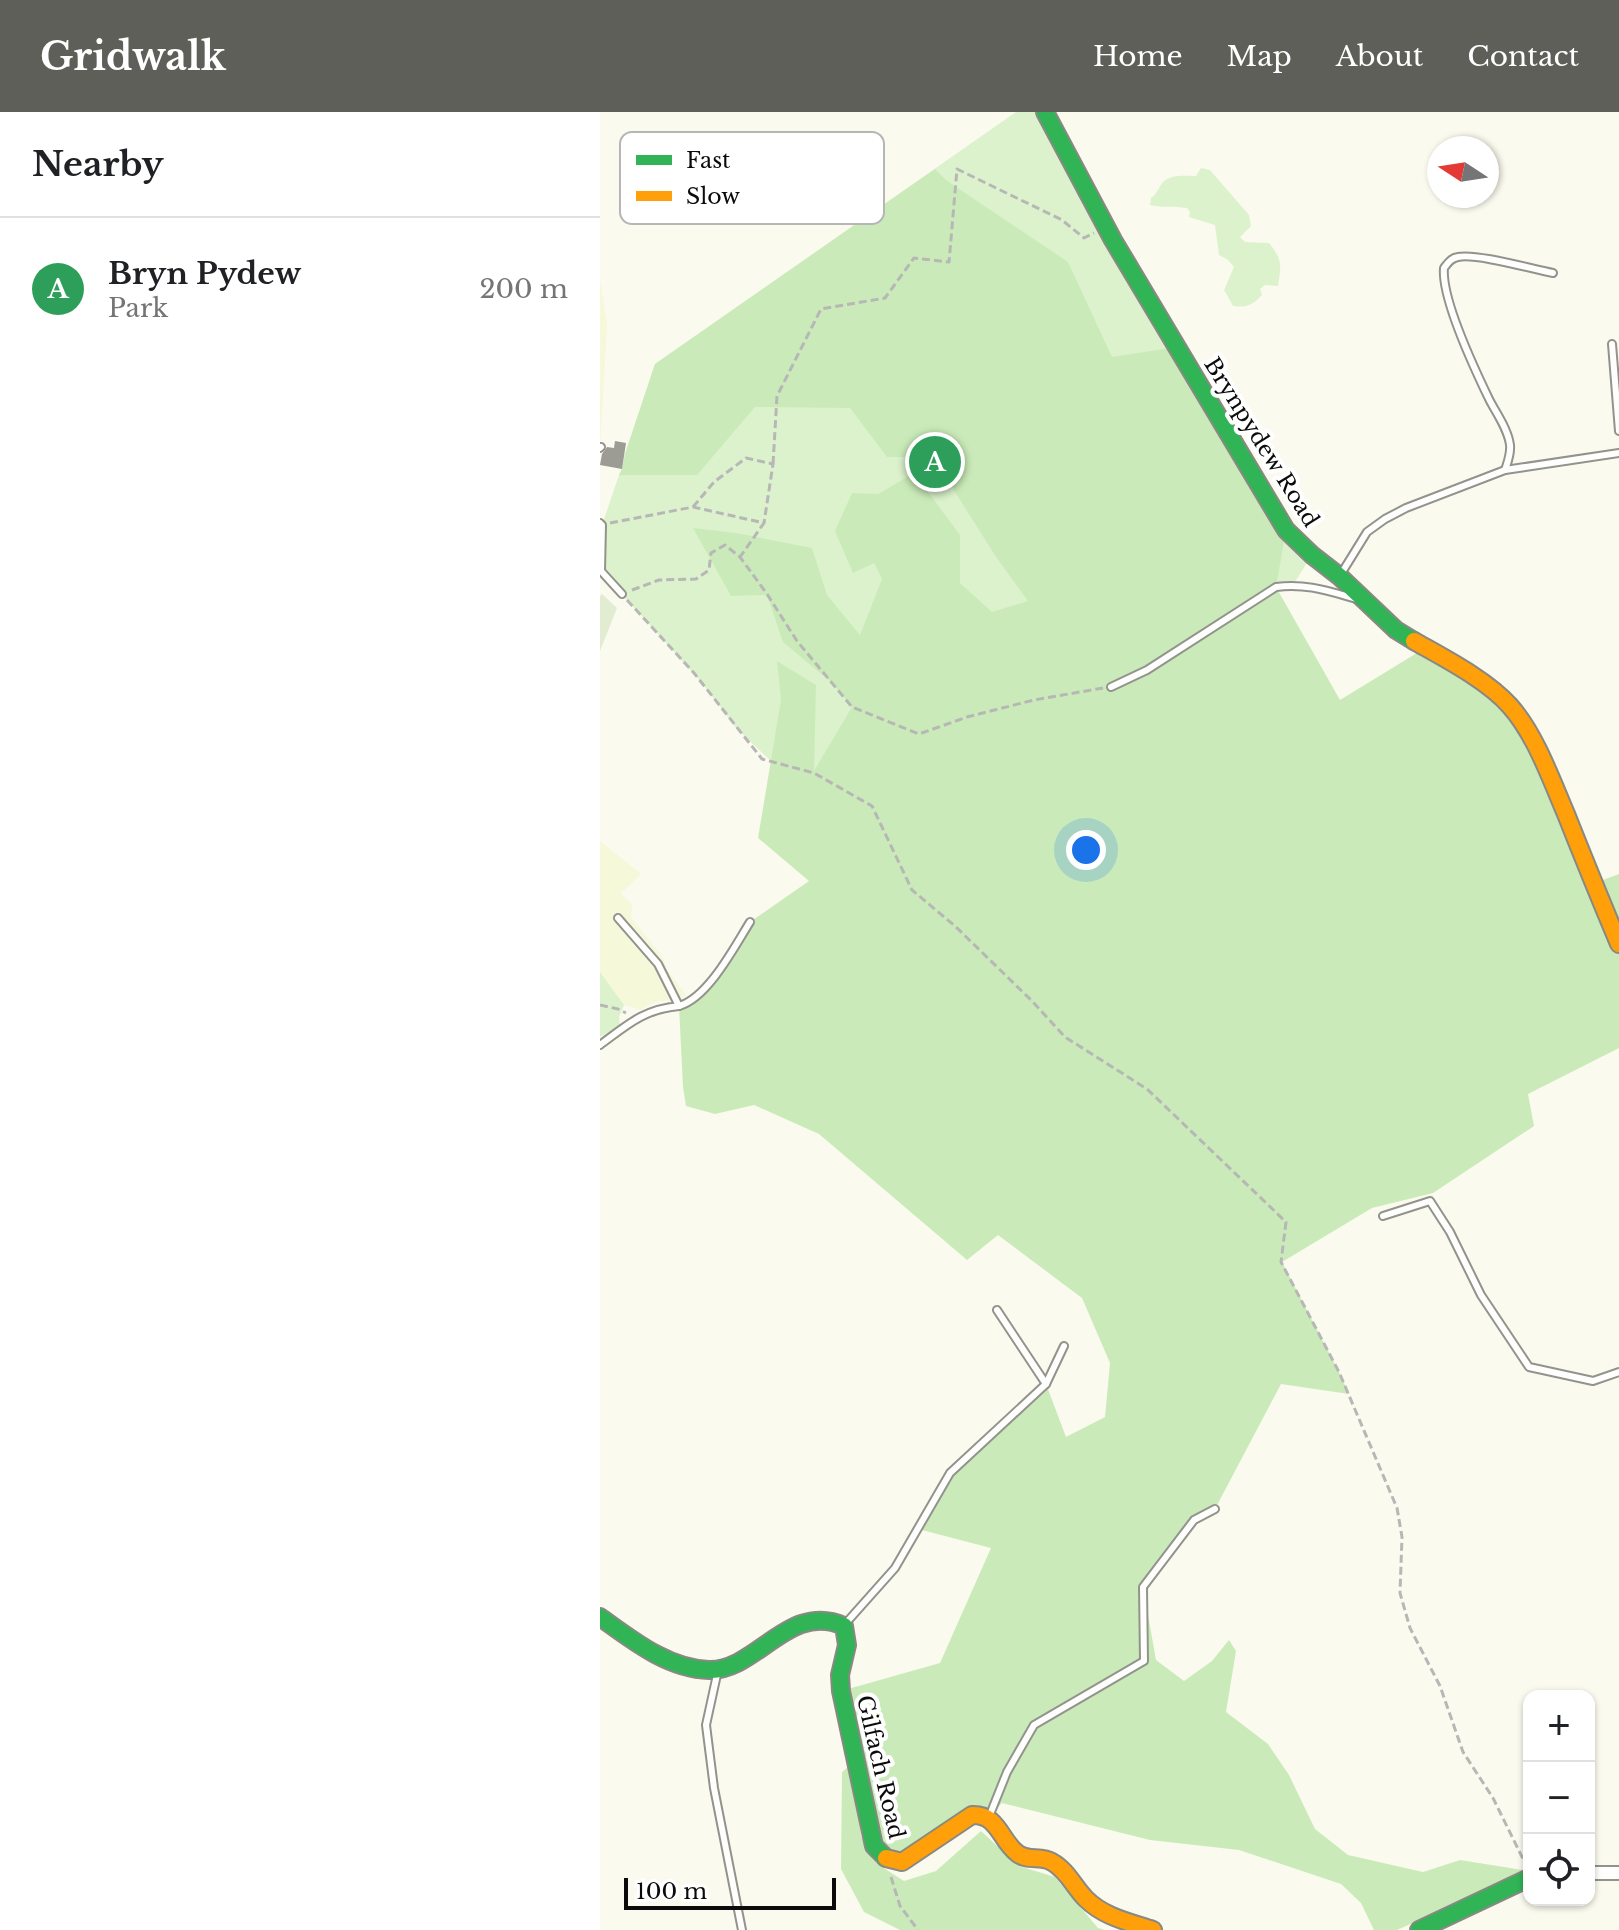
<!DOCTYPE html>
<meta charset="utf-8">
<style>
:root{--surface:#fff;--page:#f2f2f2;--text:#202124;--muted:#757577;--line:#e0e0e0;--accent:#5f5f5a}
body{margin:0;font-family:"Libre Baskerville",serif;background:var(--page);color:var(--text)}
.controls{position:absolute;right:24px;bottom:24px;display:grid;overflow:hidden;border-radius:16px;box-shadow:0 2px 6px #0004}
.controls button{width:72px;height:72px;display:grid;place-items:center;padding:0;border:0;border-bottom:2px solid var(--line);background:var(--surface);color:var(--text);font:40px sans-serif}
.compass{position:absolute;left:827px;top:24px;width:72px;height:72px;border-radius:50%;background:var(--surface);box-shadow:0 2px 6px #0004;rotate:282deg}
.scale{position:absolute;left:24px;bottom:20px;width:212px;box-sizing:border-box;padding-left:8px;border:4px solid #0b0b0b;border-top:0;font-size:22px;line-height:28px;white-space:nowrap;color:#0b0b0b;-webkit-text-stroke:6px #fff;paint-order:stroke}
.you{position:absolute;left:486px;top:738px;width:28px;height:28px;margin:-20px;border:6px solid #fff;border-radius:50%;background:#1a73e8;box-shadow:0 0 0 12px #1a73e833}
.badge{display:grid;place-items:center;width:52px;height:52px;border-radius:50%;background:var(--accent);color:#fff;font-size:26px;font-weight:700}
.pin{position:absolute;translate:-50% -50%;border:4px solid #fff;box-shadow:0 2px 8px #0006}
.list{margin:0;padding:0;list-style:none}
h2{display:flex;justify-content:space-between;align-items:center;height:104px;margin:0;padding:0 32px;font-size:34px}
h2 small{font-size:26px;font-weight:400;color:var(--muted)}
.list li{display:grid;grid-template-columns:52px 1fr auto;gap:24px;align-items:center;box-sizing:border-box;height:144px;padding:0 32px;border-top:2px solid var(--line)}
.list b{display:block;font-size:30px;white-space:nowrap}
.list p{margin:0;font-size:26px;white-space:nowrap;color:var(--muted)}
.list em{font-size:26px;font-style:normal;color:var(--muted)}
.icon{flex:none;width:44px;height:44px;fill:none;stroke:currentColor;stroke-width:2;stroke-linecap:round;stroke-linejoin:round}
.map{position:relative;flex:none;width:1019px;height:1818px;overflow:hidden}
header{display:flex;align-items:center;gap:48px;box-sizing:border-box;height:112px;padding:0 40px;background:var(--accent);color:#fff}
header strong{font-size:38px}
nav{display:flex;gap:44px;margin-inline-start:auto;font-size:28px}
main{display:flex}
aside{flex:1;background:var(--surface)}
.map>svg:first-child{display:block}
.farmland{fill:#f5f8d9}
.green{fill:#dcf2cc}
.forest{fill:#caebb9}
.cemetery{fill:#e1ecd1}
.building{fill:#9c9b94}
.lines{fill:none;stroke-linecap:round;stroke-linejoin:round}
.lane-casing{stroke:#93938d;stroke-width:10}
.street-casing{stroke:#93938d;stroke-width:16}
.fast-casing{stroke:#898984;stroke-width:20}
.slow-casing{stroke:#898984;stroke-width:20}
.path{stroke:#b7b7b5;stroke-width:3;stroke-dasharray:8 4;stroke-linecap:butt}
.lane{stroke:#fefefc;stroke-width:6}
.street{stroke:#fefefc;stroke-width:12}
.fast{stroke:#30b455;stroke-width:16}
.slow{stroke:#ff9f0a;stroke-width:16}
.labels{text-anchor:middle;stroke-width:8;stroke-linejoin:round;paint-order:stroke}
.street-label{font-size:22px;fill:#0b0b0b;stroke:#fff}
.key{fill:#fff;stroke:#b6b6b6;stroke-width:2}
.key-label{font-size:22px;fill:#0b0b0b}
</style>
<header>
<strong>Gridwalk</strong>
<nav><a>Home</a><a>Map</a><a>About</a><a>Contact</a></nav>
</header>
<main>
<aside>
<h2>Nearby<small></small></h2>
<ul class="list">
<li><span class="badge" style="background:#2e9e5b">A</span><div><b>Bryn Pydew</b><p>Park</p></div><em>200 m</em></li>
</ul>
</aside>
<div class="map">
<svg width="1019" height="1818" viewBox="0 0 1019 1818">
<rect width="100%" height="100%" fill="#fafaee"/>
<g class="farmland">
<polygon points="0,167 7,213 0,336"/>
<polygon points="0,729 41,762 21,781 32,793 31,805 63,846 67,858 86,883 76,888 59,889 46,894 41,898 24,893 0,860"/>
</g>
<g class="green">
<polygon points="416,0 445,0 686,417 712,443 693,473 676,475 214,661 172,650 136,616 102,571 1,459 2,413 19,363 22,357 25,342 55,252"/>
<path d="M 601,56 L 610,58 L 649,103 L 651,114 L 640,125 L 645,130 L 669,131 C 683,147 681,155 678,174 L 665,173 L 660,177 L 662,183 C 653,193 646,196 633,194 L 624,178 L 634,155 L 628,148 L 619,143 L 615,113 L 589,105 L 590,100 L 587,96 C 574,94 563,96 550,93 L 551,86 C 558,81 558,76 563,70 C 571,62 586,64 596,64 Z"/>
<polygon points="0,860 24,893 19,905 20,914 0,925"/>
</g>
<g class="forest">
<polygon points="335,57 346,68 468,150 512,245 577,235 686,418 676,475 740,588 825,536 911,595 995,771 1019,762 1019,936 928,982 934,1014 833,1081 772,1096 682,1150 739,1260 749,1282 681,1272 615,1397 594,1408 543,1475 556,1548 584,1569 612,1549 629,1528 636,1539 626,1600 668,1632 689,1663 715,1717 748,1743 823,1760 860,1748 929,1759 797,1818 774,1818 761,1791 741,1772 639,1738 550,1728 402,1691 389,1705 372,1704 302,1750 286,1748 241,1579 340,1551 391,1436 318,1417 350,1361 446,1272 466,1325 505,1305 510,1251 482,1186 398,1123 367,1148 219,1022 154,993 115,1002 86,994 83,975 79,894 96,885 120,858 150,810 209,769 158,726 181,588 177,549 216,573 214,659 252,595 231,570 183,530 167,483 131,484 93,416 136,421 212,436 227,483 260,523 282,467 274,451 253,461 235,419 252,381 278,382 314,361 360,423 360,471 392,500 428,489 396,445 333,345 287,345 250,296 155,295 97,363 19,363 22,357 25,342 55,252"/>
<polygon points="253,1651 261,1724 282,1755 304,1769 336,1759 381,1719 419,1754 455,1765 498,1816 505,1818 300,1818 264,1800 241,1757 242,1660"/>
</g>
<polygon class="cemetery" points="2,482 17,496 0,539 0,484"/>
<polygon class="building" points="15,329 26,331 22,357 0,353 2,342 7,335 14,336"/>
<g class="lines">
<defs>
<g id="lane">
<polyline points="1012,232 1019,319"/>
<polyline points="0,336 1,335"/>
<path d="M 905,358 C 908,349 911,342 910,333 C 908,317 896,301 889,287 C 875,258 841,187 844,156 C 848,151 851,146 858,145 C 876,141 932,157 953,161"/>
<polyline points="0,411 2,413 1,459 22,482"/>
<polyline points="741,462 767,420 785,407 806,396 905,358 1019,341"/>
<path d="M 511,575 L 547,558 L 676,475 C 706,471 728,479 757,487"/>
<path d="M 79,894 C 108,886 135,834 150,810"/>
<path d="M 0,933 C 27,913 44,897 79,894 L 58,852 L 18,806"/>
<polyline points="783,1104 830,1089 850,1120 881,1183 929,1255 993,1269 1019,1260"/>
<polyline points="397,1198 446,1272"/>
<polyline points="246,1511 295,1456 350,1361 446,1272 464,1234"/>
<polyline points="118,1558 106,1613 114,1676 142,1818"/>
<polyline points="389,1705 407,1660 434,1613 544,1549 543,1475 594,1408 615,1397"/>
</g>
<polyline id="street" points="989,1761 1019,1761"/>
<g id="fast">
<polyline points="445,0 513,128 686,418 712,443 739,464 796,518 814,529"/>
<path d="M 0,1505 C 32,1528 68,1557 109,1558 C 157,1559 189,1489 244,1514 L 247,1533 L 240,1563 L 241,1579 L 274,1734 L 286,1746"/>
<polyline points="819,1818 929,1766"/>
</g>
<g id="slow">
<path d="M 814,529 C 844,546 887,568 910,594 C 935,622 951,667 966,702 C 983,745 1001,789 1019,832"/>
<path d="M 286,1746 L 302,1750 L 372,1703 C 398,1702 400,1728 417,1741 C 427,1750 441,1743 452,1750 C 467,1758 474,1775 486,1787 C 504,1805 529,1810 553,1818"/>
</g>
</defs>
<use href="#lane" class="lane-casing"/>
<use href="#street" class="street-casing"/>
<use href="#fast" class="fast-casing"/>
<use href="#slow" class="slow-casing"/>
<g class="path">
<polyline points="173,352 177,284 221,197 285,186 314,146 349,150 357,57 462,108 484,126 494,121"/>
<polyline points="93,395 114,370 146,346 173,352 164,411"/>
<polyline points="10,411 93,395 164,411 140,445"/>
<polyline points="32,478 59,468 96,467 109,458 111,441 125,433 140,445 167,482 197,529 252,595 319,622 367,605 434,588 503,576"/>
<polyline points="27,488 94,561 162,647 214,661 272,694 312,778 355,814 432,889 465,925 547,977 686,1110 681,1150 739,1260 797,1396 802,1425 800,1481 810,1516 840,1574 863,1640 893,1686 925,1751"/>
<polyline points="0,893 18,897 26,901"/>
<polyline points="291,1765 300,1794 318,1818"/>
</g>
<use href="#lane" class="lane"/>
<use href="#street" class="street"/>
<use href="#fast" class="fast"/>
<use href="#slow" class="slow"/>
</g>
<g class="labels">
<g class="street-label">
<text transform="translate(662 330) rotate(58)" y="8">Brynpydew Road</text>
<text transform="translate(281 1655) rotate(77)" y="8">Gilfach Road</text>
</g>
</g>
<rect x="20" y="20" width="264" height="92" rx="12" class="key"/>
<rect x="36" y="43" width="36" height="10" fill="#30b455"/>
<rect x="36" y="79" width="36" height="10" fill="#ff9f0a"/>
<g class="key-label">
<text x="86" y="56">Fast</text>
<text x="86" y="92">Slow</text>
</g>
</svg>
<div class="controls">
<button>+</button>
<button>−</button>
<button><svg class="icon" aria-label="locate" viewBox="0 0 24 24"><circle cx="12" cy="12" r="6"/><path d="M12 2v4M12 18v4M2 12h4M18 12h4"/></svg></button>
</div>
<svg class="compass" viewBox="-18 -18 36 36"><path d="M0-13l5 13h-10z" fill="#e53935"/><path d="M0 13l5-13h-10z" fill="#757577"/></svg>
<div class="scale">100 m</div>
<div class="you"></div>
<div class="pin badge" style="left:335px;top:350px;background:#2e9e5b">A</div>
</div>
</main>
